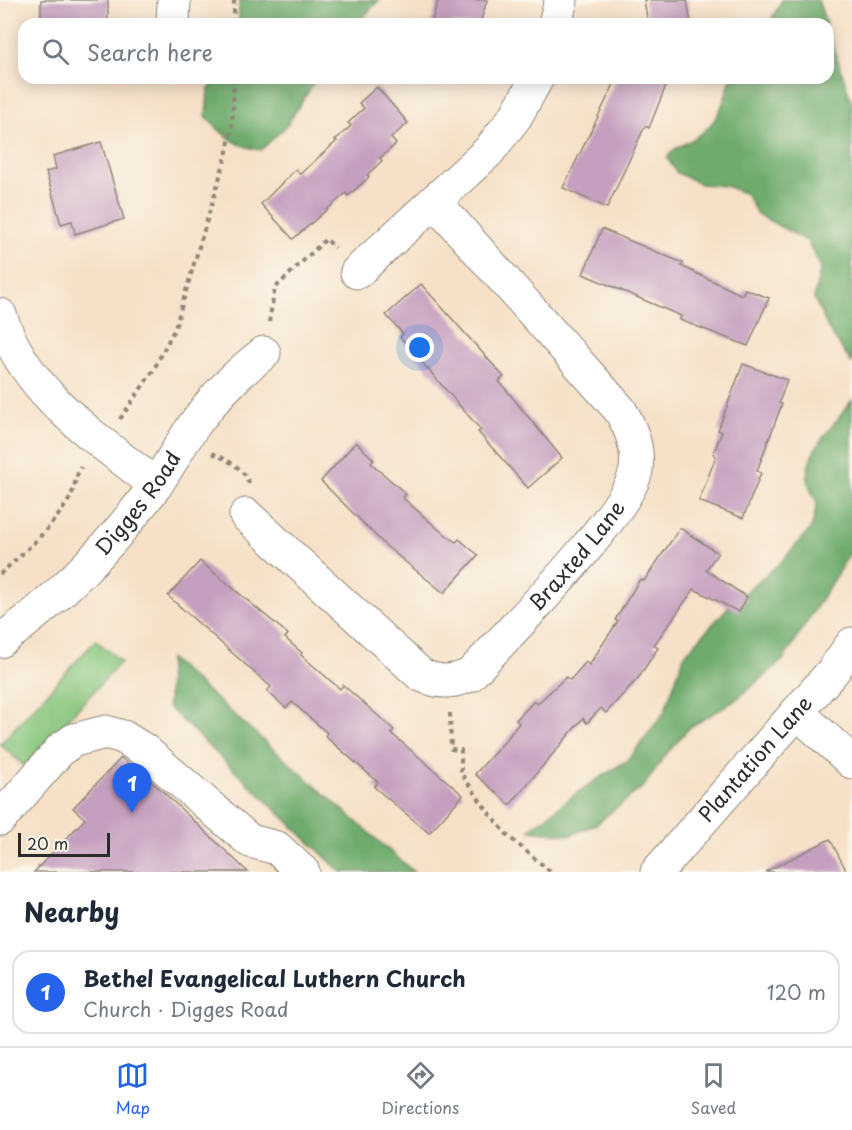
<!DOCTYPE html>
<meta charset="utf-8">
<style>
:root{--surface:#fff;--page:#f2f2f3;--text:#1f2937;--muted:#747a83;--line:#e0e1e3;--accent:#2563eb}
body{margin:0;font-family:"Playpen Sans",sans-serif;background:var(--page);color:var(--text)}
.scale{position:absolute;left:18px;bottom:15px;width:92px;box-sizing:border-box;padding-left:6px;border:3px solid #2b2b2b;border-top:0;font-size:16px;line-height:21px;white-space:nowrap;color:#2b2b2b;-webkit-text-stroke:4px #fbf7ec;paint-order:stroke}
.you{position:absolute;left:420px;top:348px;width:21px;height:21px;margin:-15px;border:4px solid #fff;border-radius:50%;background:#1a73e8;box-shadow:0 0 0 9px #1a73e833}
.badge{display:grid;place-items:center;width:39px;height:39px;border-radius:50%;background:var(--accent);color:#fff;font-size:20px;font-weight:700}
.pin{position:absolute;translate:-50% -50px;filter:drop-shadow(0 2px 3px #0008)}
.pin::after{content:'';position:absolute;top:32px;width:21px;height:18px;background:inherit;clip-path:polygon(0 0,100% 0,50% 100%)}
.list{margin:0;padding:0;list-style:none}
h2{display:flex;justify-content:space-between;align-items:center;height:78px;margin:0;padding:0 24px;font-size:26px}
h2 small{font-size:20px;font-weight:400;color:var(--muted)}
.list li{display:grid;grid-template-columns:39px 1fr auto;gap:18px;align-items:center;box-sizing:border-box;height:84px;margin:0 12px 12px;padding:0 12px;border:2px solid var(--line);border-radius:18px}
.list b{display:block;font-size:22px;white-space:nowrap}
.list p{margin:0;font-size:20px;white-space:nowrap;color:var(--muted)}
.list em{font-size:20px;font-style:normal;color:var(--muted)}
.icon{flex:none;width:33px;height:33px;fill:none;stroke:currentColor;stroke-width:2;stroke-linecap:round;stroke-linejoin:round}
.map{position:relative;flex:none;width:852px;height:872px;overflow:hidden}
.search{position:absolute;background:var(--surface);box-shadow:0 3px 15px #0003;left:18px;right:18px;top:18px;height:66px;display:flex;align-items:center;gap:15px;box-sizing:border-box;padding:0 21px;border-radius:18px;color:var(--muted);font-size:22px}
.sheet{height:174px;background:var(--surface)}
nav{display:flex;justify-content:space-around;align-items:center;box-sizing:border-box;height:84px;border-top:2px solid var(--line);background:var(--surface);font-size:16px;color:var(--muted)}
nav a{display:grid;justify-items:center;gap:3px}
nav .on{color:var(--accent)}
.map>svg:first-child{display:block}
.green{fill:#88c67d;stroke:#5a7854;stroke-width:1.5}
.forest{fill:#6eab6c;stroke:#4c6b4c;stroke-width:1.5}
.building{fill:#c59fbf}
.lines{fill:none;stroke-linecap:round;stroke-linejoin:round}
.minor-casing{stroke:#90867a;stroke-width:35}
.path{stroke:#90867a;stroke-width:4;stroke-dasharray:4.5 4.5;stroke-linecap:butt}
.minor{stroke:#fff;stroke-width:33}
.labels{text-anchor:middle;stroke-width:4.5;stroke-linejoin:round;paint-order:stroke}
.street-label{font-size:21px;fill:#2b2b2b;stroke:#fbf7ec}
</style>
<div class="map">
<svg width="852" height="872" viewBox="0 0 852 872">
<rect width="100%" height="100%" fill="#fbf7ec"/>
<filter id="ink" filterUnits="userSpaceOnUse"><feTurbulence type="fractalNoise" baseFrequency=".0167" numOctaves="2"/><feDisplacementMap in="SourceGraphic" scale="12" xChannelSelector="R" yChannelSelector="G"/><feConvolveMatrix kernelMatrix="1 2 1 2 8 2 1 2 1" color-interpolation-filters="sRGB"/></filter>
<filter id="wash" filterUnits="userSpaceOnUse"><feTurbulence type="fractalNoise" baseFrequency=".008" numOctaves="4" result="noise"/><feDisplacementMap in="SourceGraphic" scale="24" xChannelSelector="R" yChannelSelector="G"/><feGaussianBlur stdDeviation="1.35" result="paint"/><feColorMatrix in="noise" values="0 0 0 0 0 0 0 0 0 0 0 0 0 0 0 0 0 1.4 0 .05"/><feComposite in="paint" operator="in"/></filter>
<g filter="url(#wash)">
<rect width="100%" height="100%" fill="#f6e1c8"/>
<polygon class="green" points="96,640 121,662 24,766 0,744"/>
<g class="forest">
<polygon points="239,0 379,0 357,24 239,24"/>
<polygon points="782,0 818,0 826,24 769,24"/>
<path d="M 828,31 L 852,103 L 852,363 L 829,330 L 814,298 L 821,267 L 807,241 L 757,214 L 746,194 L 726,186 L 701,184 L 677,173 L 667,158 C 675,146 684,145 696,137 C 719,123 724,102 731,78 L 828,78 Z"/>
<path d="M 218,78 L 317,78 L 287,125 L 261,150 C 236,147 222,135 206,116 L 208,90 Z"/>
<path d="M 852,400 L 852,550 L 783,660 L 733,702 L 690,727 L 663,758 L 644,786 L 596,824 L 571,835 L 529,830 L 582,789 L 628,760 L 664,713 L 684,656 L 731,604 L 781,562 L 812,527 L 817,502 C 789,461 831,433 852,400 Z"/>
<polygon points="169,658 414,872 341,872 168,707"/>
</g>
<g id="blocks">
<g class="building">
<rect x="41" y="0" width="67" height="24"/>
<polygon points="438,0 487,0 480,24 431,24"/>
<polygon points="644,0 687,0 691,24 648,24"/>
<polygon points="617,78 669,78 649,128 645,126 607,208 563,188"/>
<polygon points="377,87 408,123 391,138 396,144 380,158 382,161 367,175 369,177 348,196 346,193 293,239 261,204 296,169 300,174 337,141 335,140 351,126 348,123 364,108 359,103"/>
<polygon points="101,142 124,219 75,234 72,221 61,224 46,172 56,169 53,156"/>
<polygon points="602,229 683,263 681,266 742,295 745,289 769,298 748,346 680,320 681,316 583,274"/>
<polygon points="421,284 504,377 499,381 562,458 528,488 478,432 481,430 400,337 403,334 386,315"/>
<polygon points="743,364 787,380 779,403 782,404 757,471 761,473 743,518 699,501 716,456 713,454 722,432 718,430"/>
<polygon points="356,442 374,460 371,463 406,494 403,498 438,529 456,542 459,539 478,555 444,593 386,546 321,481"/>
<polygon points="680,528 718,553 706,570 747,597 739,612 694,589 654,645 658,648 639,677 606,713 601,708 587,723 583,718 510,805 475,774 506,740 519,723 516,720 534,701 537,704 566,677 570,680 586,662 589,665 618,621 615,620 640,579 644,581"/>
<polygon points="200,561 288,634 285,638 302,653 301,655 340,689 343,685 375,713 394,730 391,733 463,795 429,833 374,787 378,782 325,736 327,733 292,702 286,708 267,691 271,687 168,596"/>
<polygon points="121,758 160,789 248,872 34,872 85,819 73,808"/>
<polygon points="830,839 847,872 765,872"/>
</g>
</g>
</g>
<g filter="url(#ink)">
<use href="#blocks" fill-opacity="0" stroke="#90867a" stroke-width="1.5"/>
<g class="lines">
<defs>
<g id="minor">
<polyline points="173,24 174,0"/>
<polyline points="555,24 561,0"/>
<polyline points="357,272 488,152 516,116 537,78"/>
<path d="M 0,315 C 25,393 95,437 156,485"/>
<path id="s1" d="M 246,515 L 421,675 C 440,683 451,683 470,675 C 505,637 629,513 636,470 C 639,448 631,428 620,410 L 434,201"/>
<path id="s2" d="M 0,641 C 59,599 112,544 155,486 C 170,465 181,442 197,421 C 216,395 239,372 264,353"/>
<polyline points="797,712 852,762"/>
<polyline points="0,819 61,749 74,740 106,732 123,737 144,750 250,841 277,848 303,872"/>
<path id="s3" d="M 657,872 L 833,671 L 852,644"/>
</g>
</defs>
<use href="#minor" class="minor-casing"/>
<g class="path">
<polyline points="234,0 234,24"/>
<polyline points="269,322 275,288 326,239 335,248"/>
<polyline points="120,419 153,371 175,328 226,156 232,127 234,78"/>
<path d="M 212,453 C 229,461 244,467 250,486"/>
<path d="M 0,574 C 26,551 52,528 70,498 C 75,488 75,477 81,467"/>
<polyline points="450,713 451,749 461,750 461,773 486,809 508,836 551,872"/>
</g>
<use href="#minor" class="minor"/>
</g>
</g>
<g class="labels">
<g class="street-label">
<text dy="7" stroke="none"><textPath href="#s2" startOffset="196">Digges Road</textPath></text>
<text dy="7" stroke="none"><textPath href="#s1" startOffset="448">Braxted Lane</textPath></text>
<text dy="7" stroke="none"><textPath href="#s3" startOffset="150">Plantation Lane</textPath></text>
</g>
</g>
</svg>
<div class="scale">20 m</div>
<div class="you"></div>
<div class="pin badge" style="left:132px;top:813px">1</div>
<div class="search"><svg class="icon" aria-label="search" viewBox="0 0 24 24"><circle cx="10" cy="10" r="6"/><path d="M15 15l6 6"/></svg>Search here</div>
</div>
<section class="sheet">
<h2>Nearby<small></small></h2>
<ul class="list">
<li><span class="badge">1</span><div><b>Bethel Evangelical Luthern Church</b><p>Church · Digges Road</p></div><em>120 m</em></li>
</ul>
</section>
<nav>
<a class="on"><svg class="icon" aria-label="map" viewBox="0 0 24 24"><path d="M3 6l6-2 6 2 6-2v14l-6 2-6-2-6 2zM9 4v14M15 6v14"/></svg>Map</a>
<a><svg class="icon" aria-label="directions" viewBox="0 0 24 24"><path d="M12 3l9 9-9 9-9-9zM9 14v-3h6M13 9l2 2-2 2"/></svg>Directions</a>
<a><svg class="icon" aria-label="saved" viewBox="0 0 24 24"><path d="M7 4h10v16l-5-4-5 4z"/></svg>Saved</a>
</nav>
